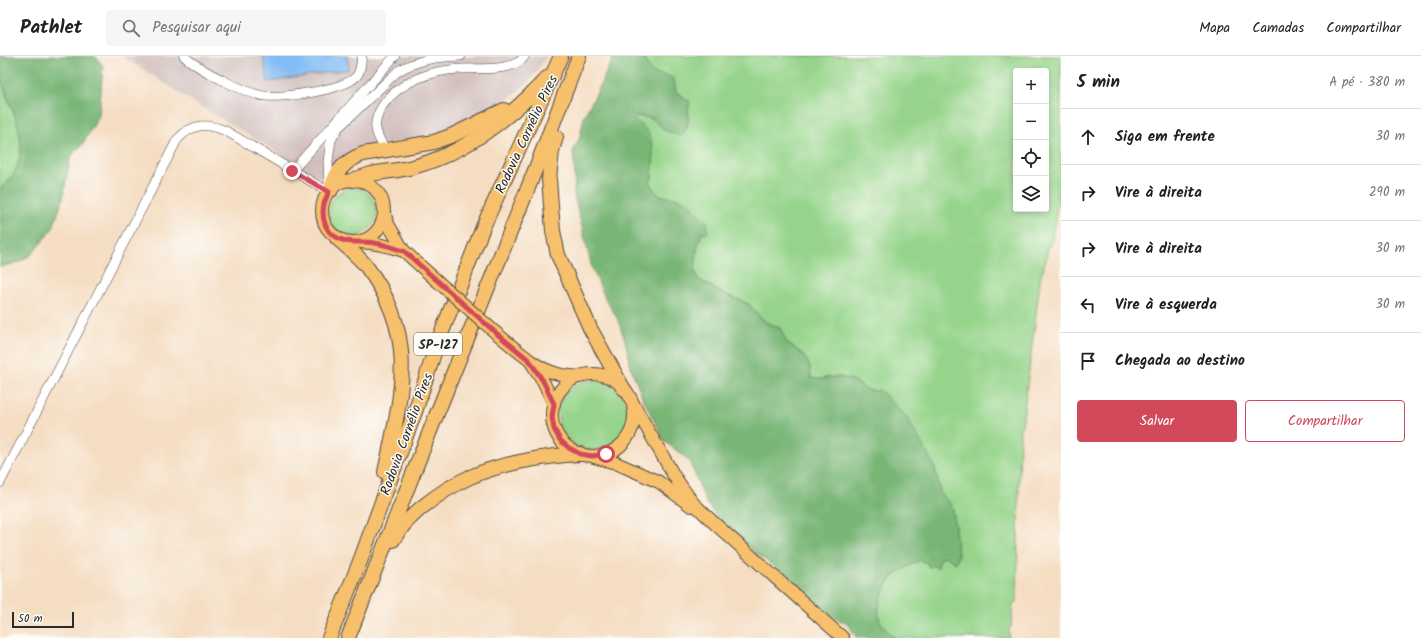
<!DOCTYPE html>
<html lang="pt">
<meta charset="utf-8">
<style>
:root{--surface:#fff;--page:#f6f6f6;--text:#202124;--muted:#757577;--line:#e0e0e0;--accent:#d1495b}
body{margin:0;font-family:Kalam,sans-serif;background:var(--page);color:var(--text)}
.controls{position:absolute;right:12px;top:12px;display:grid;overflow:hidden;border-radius:4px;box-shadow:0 2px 6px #0003}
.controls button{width:36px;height:36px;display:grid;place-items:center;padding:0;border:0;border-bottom:1px solid var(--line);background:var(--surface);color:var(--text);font:20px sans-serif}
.scale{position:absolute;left:12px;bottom:10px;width:62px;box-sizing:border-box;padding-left:4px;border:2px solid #2b2b2b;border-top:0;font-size:11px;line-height:14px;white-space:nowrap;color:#2b2b2b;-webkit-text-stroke:3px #fdfcf7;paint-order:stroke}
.stop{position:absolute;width:12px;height:12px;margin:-9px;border:3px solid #d1495b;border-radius:50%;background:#fff}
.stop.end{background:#d1495b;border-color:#fff;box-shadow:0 1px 4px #0008}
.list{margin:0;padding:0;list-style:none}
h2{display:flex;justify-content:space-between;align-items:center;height:52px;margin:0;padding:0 16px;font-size:17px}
h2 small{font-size:13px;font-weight:400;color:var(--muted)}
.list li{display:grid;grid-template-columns:26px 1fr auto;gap:12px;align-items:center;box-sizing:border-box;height:56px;padding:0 16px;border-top:1px solid var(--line)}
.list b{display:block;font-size:15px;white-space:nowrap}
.list em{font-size:13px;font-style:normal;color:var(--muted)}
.actions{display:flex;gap:8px;padding:12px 16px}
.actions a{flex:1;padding:9px 0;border:1px solid var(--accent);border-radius:4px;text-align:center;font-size:14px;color:var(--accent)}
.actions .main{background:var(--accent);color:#fff}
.icon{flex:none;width:22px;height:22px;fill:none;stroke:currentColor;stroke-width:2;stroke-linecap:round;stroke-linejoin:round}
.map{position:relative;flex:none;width:1061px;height:582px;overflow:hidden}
header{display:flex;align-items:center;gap:24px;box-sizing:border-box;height:56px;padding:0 20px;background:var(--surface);border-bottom:1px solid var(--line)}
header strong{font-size:19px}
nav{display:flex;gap:22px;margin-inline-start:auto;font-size:14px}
.search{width:280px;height:36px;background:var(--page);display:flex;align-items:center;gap:10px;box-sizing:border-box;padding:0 14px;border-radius:4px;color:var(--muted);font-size:15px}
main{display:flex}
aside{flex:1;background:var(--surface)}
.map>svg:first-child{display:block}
.industrial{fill:#d1bfbe}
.green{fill:#95d48a;stroke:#60805a;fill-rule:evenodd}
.forest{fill:#78b676;stroke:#527050}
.water{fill:#83bcf4;stroke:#577490}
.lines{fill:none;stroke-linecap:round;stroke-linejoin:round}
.minor-casing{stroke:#494642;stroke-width:10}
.major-casing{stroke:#494642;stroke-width:14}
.highway-casing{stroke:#494642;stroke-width:16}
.minor{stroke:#fff;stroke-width:9}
.major{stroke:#f7c06c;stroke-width:12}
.highway{stroke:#f7c06c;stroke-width:14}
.major-bridge-casing{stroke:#494642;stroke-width:14;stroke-linecap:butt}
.major-bridge{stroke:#f7c06c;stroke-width:12}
.route{stroke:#d1495b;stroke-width:5}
.labels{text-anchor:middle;stroke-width:3;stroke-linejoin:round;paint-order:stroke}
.shield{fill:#fdfcf7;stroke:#6a6a68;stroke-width:1}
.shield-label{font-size:13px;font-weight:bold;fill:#2b2b2b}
.street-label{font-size:14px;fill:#2b2b2b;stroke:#fdfcf7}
</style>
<header>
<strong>Pathlet</strong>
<div class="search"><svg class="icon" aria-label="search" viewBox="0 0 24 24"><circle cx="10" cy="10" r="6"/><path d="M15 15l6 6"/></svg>Pesquisar aqui</div>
<nav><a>Mapa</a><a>Camadas</a><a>Compartilhar</a></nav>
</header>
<main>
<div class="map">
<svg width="1061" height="582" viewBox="0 0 1061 582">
<rect width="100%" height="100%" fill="#fdfcf7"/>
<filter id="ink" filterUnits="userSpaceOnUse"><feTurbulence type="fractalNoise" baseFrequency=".025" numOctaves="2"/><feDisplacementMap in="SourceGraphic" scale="8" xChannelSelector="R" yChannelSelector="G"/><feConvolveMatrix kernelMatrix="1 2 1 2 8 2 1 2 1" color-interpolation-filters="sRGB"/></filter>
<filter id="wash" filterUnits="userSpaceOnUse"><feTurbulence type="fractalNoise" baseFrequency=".012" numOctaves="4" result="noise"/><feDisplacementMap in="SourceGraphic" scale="16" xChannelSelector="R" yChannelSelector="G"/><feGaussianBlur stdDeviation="0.9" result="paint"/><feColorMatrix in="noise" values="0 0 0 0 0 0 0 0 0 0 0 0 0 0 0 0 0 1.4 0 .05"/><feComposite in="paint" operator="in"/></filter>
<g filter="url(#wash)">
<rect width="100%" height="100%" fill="#f5ddc2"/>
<polygon class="industrial" points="122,0 547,0 528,27 503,47 438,80 355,93 349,97 341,104 325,125 197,48"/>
<g class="green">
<path d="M 642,0 L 1061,0 L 1061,134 L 1059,136 L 1059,146 L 1056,154 L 1056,168 L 1054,168 L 1052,188 L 1048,190 L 1046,206 L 1044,206 L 1044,212 L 1041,218 L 1022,370 L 1020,372 L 1017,545 L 1013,549 L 1011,571 L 1009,572 L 1009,582 L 895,582 C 890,577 883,571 880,565 C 875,553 883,534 891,524 C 896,516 913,508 922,503 L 937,512 L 940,503 L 945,500 L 956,506 L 958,500 L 953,453 L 950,447 L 941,439 L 934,409 L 873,336 L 862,332 L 853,324 L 837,320 L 818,323 L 811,322 L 810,311 L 801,297 L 787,287 L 780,272 L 765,266 L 749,248 L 724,238 L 698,223 L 695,215 L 697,193 L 702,177 L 677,142 C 662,140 656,141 650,126 L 653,119 L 633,62 L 636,60 L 652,62 L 664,74 L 689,65 L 688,54 L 690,46 L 675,36 L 668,20 L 653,17 ZM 1016,15 L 1046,15 L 1046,153 L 1016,153 Z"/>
<path d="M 0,15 C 2,23 4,31 6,39 C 10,50 16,60 18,71 C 24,94 20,118 0,133 Z"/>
<circle cx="353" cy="156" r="24"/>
<circle cx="593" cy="359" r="35"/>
</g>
<g class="forest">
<path d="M 0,0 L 95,0 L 103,10 L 99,60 L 82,89 L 74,96 L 70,103 L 63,142 L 53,172 L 32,198 L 19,206 L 0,211 L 0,133 C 20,118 24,94 18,71 C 14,52 3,35 0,15 C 0,11 0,5 0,0 Z"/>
<path d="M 614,0 L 642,0 L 653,17 L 669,20 L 674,24 L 676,36 L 690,46 C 686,58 692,71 681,80 L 664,74 L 652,62 L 636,60 L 633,63 C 639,67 645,71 649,78 C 654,89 655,115 650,126 L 652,131 L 660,140 L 677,142 L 688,147 L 707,166 L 708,176 L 706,178 L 702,177 L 697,193 L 695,215 L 698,223 L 724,238 L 749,248 L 765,266 L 780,272 L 787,287 L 801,297 L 806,303 L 810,311 L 811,322 C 825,325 837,318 852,324 C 864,328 863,338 880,334 L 906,360 L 934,409 L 941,439 L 950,447 L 953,453 L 958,500 L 956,507 L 945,500 L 940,502 L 938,512 L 934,510 L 929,511 L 926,506 L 922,506 L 921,504 C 912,508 896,516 890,524 C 883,535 875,553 880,565 C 883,571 890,577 895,582 L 857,582 L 849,569 L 829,558 L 788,520 L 754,496 L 718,464 L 706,446 L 690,407 L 684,400 L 665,386 L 642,341 L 631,312 L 625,284 L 617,262 L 607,246 L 592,212 L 574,139 L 575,123 L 573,95 L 580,81 L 584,60 L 595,40 Z"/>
</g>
<polygon class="water" points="263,0 347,0 349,13 268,26"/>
</g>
<g filter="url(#ink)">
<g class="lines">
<defs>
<g id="minor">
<path d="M 184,0 C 198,13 246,38 265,40 C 283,42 349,34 358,18 C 361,13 361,5 362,0"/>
<path d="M 386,94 C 375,78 371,67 383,49 C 400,25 432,14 461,13 C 479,12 514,16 525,0"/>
<polyline points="292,115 395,0"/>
<path d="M 329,130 L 328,105 L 331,84 L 338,72 L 398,15 C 419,3 437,1 461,0"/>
<path d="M 0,427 L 177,84 C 192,67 206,67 226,75 L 329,136"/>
</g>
<g id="major">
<circle cx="353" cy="155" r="31"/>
<polyline points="384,157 388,168 404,195 436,224"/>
<path d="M 360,186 C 376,187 389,190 404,195"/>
<path d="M 496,277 C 515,292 534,312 558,318 C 565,320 573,320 580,321"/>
<polyline points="531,306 543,325 554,348"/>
<circle cx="593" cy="359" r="41"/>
<polyline points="630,342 674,420 693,447 713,466 843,582"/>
<polyline points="594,401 616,407 659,426 691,450"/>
</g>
<g id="highway">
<polyline points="556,81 552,95 549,123 553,175 558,199 590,272 623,332"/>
<path d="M 353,124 C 359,122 365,120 371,118 C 385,115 399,115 413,111 C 466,97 510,62 547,22"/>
<path d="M 331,134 C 335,115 345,105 363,98 L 434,86 L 453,79 L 504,54"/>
<path d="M 337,182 C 347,191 358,200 366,210 C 419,279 402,337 385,416"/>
<path d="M 393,484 C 400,471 410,462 421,452 C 436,440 452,429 470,421 C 502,407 545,400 580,398"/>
<polyline points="329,582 359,508 415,356 436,291 483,171 561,0"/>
<polyline points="348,582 436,360 536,112 579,0"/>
</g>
</defs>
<use href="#minor" class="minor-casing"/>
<use href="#major" class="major-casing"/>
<use href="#highway" class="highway-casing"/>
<use href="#minor" class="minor"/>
<use href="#major" class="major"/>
<use href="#highway" class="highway"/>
<defs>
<polyline id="major-bridge" points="436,224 496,277"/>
</defs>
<use href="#major-bridge" class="major-bridge-casing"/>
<use href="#major-bridge" class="major-bridge"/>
</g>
</g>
<g class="lines" filter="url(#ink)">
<path class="route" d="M 292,115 L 329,136 C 318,155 322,180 346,185 C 355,187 365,185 374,187 C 384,188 394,192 404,195 L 496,277 L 529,304 L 543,325 L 554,348 L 552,361 L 554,373 L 560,384 L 569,392 L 580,398 L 592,400 L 606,398"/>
</g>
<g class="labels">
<rect class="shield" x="414" y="277" width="48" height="22" rx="3"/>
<g class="shield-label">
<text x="438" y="293">SP-127</text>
</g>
<g class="street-label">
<text transform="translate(526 78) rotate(-65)" y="5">Rodovia Cornélio Pires</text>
<text transform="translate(406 378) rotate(-70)" y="5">Rodovia Cornélio Pires</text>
</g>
</g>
</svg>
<div class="controls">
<button>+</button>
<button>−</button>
<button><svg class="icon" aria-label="locate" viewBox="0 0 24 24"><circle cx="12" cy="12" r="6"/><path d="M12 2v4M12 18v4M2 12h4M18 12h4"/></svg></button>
<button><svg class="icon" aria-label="layers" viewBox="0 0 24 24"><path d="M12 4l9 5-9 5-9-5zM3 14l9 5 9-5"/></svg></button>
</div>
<div class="scale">50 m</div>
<div class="stop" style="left:606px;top:398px"></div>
<div class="stop end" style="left:292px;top:115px"></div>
</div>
<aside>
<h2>5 min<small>A pé · 380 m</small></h2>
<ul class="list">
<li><svg class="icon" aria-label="ahead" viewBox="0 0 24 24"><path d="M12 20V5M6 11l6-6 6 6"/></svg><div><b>Siga em frente</b></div><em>30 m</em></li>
<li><svg class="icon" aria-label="right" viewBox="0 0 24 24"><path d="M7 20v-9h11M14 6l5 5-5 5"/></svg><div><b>Vire à direita</b></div><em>290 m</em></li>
<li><svg class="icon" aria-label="right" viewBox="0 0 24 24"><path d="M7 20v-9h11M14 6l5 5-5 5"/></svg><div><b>Vire à direita</b></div><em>30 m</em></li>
<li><svg class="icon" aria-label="left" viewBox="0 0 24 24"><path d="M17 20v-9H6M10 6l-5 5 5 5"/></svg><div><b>Vire à esquerda</b></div><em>30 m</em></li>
<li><svg class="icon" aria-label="arrive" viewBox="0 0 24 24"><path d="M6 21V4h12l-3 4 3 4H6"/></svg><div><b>Chegada ao destino</b></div></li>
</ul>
<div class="actions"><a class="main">Salvar</a><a>Compartilhar</a></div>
</aside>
</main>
